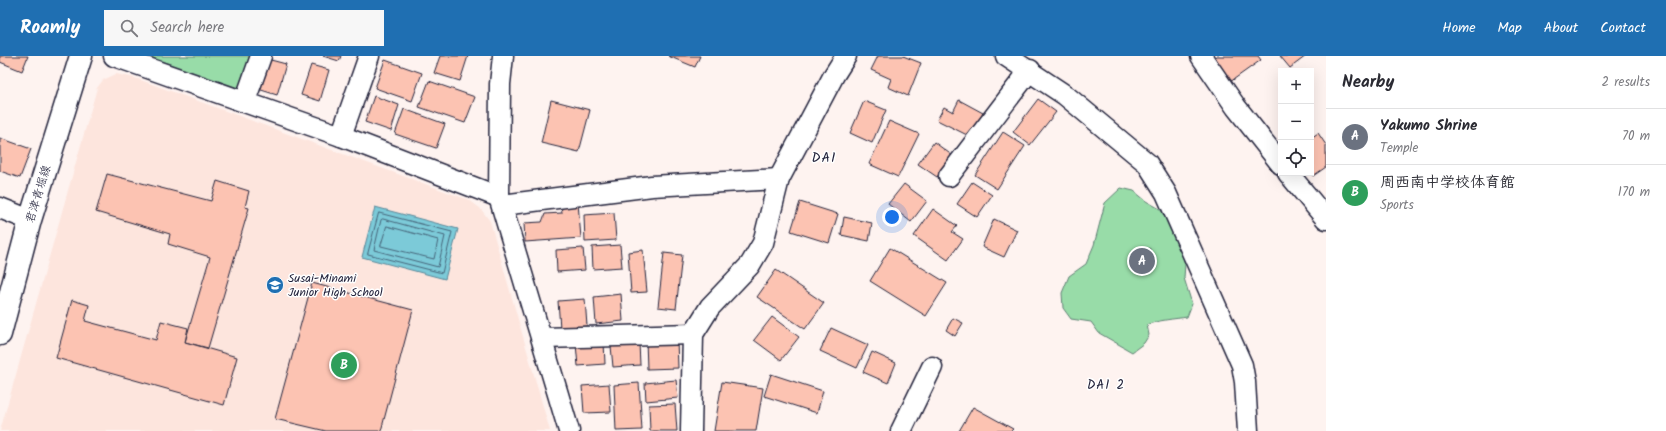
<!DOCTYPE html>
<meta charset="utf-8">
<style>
:root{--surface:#fff;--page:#f7f7f7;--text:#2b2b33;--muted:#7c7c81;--line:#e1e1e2;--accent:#1f6fb2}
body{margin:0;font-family:Kalam,"Klee One",sans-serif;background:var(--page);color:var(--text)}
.controls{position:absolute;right:12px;top:12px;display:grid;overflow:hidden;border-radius:0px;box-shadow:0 4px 16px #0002}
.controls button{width:36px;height:36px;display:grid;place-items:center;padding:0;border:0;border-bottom:1px solid var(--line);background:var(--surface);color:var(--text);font:20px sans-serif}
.you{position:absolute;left:892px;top:161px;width:14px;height:14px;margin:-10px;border:3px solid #fff;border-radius:50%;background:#1a73e8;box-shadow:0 0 0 6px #1a73e833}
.badge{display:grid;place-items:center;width:26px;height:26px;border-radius:50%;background:var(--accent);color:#fff;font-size:13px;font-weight:700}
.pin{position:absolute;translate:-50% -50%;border:2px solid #fff;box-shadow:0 1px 4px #0006}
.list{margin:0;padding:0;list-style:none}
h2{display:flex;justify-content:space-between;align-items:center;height:52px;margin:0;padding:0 16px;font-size:17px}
h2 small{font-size:13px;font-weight:400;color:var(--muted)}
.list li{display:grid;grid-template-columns:26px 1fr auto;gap:12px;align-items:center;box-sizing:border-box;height:56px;padding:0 16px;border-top:1px solid var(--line)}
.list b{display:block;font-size:15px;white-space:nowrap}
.list p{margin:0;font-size:13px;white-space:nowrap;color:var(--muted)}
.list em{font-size:13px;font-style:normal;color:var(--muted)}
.icon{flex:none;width:22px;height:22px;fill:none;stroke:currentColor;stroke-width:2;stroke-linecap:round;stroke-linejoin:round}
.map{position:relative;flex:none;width:1326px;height:375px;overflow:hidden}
header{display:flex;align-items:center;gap:24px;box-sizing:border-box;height:56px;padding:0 20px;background:var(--accent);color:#fff}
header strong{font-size:19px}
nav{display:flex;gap:22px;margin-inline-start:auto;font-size:14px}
.search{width:280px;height:36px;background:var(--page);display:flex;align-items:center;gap:10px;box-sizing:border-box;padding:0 14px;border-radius:0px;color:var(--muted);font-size:15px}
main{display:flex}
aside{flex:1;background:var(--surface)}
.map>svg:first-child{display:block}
.built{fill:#fde5dd}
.green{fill:#98dca8;stroke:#5d7f72}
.water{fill:#7ccad8;stroke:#588799}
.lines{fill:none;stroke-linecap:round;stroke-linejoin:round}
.shore{stroke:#46657a;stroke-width:1}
.building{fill:#fcc3b2;stroke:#22223b}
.minor-casing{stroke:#22223b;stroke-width:23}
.secondary-casing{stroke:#22223b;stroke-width:25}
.minor{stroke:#fff;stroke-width:20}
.secondary{stroke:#fff;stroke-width:22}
.labels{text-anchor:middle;stroke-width:3;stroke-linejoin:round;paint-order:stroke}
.street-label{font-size:12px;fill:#22223b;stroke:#fff}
.poi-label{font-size:12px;fill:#22223b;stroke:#fff;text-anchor:start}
.neighbourhood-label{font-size:13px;letter-spacing:1px;fill:#22223b;stroke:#fff}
.quarter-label{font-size:14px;letter-spacing:1px;fill:#22223b;stroke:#fff}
</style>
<header>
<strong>Roamly</strong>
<div class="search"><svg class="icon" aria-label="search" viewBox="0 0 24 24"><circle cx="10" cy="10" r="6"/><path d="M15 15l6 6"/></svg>Search here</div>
<nav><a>Home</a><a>Map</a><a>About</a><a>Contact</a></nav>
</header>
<main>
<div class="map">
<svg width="1326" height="375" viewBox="0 0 1326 375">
<rect width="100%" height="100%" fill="#fef3f0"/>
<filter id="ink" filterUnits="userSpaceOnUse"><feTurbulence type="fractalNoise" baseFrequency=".025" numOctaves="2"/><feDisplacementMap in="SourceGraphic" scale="8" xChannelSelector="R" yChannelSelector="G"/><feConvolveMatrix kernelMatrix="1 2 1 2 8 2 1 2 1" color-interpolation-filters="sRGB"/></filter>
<g filter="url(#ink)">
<polygon class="built" points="116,18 135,22 469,144 480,152 490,165 550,375 0,375 97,32 103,24"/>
<g class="green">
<polygon points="138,0 250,0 241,28 236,33"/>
<path d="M 1121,132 L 1134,135 L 1146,145 L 1160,153 L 1169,165 L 1178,184 L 1185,208 L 1184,222 L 1192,248 L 1187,261 C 1175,263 1157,264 1147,269 L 1149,279 L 1144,287 L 1132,296 L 1099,277 L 1091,266 L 1071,263 L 1063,252 L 1062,237 L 1069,220 L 1086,208 L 1094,189 L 1105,147 Z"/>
</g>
<polygon class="water" points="375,151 458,173 445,223 362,201"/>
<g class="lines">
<g class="shore">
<polygon points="379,157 452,176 442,217 368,198"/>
<polygon points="383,163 445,180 438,211 374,194 381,164"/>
<polygon points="387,170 438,184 434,203 381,190"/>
</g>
</g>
<g class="building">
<polygon points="0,0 28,0 22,15 0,6"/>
<polygon points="323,0 341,0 339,5"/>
<polygon points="440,0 468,0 460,25 434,17"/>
<polygon points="668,0 700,0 695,11"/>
<polygon points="878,0 903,0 921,7 908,40 888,31 891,23 871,14"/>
<polygon points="1217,0 1258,0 1261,4 1230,26 1213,3"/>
<polygon points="1280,0 1306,0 1290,12"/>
<polygon points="267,3 286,8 277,39 258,33"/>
<polygon points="385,4 422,17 412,45 375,32"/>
<polygon points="311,9 329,14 320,45 301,39"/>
<polygon points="429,25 475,41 465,67 419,51"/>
<polygon points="374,40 399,49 391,75 365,66"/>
<polygon points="1038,43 1056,56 1030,89 1013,76"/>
<polygon points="551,44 590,54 579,96 541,87"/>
<polygon points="959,44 983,57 971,81 937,64 944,51 953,56"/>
<polygon points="864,45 886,54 872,87 850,77"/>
<polygon points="404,53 445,68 436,92 395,78"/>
<polygon points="889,65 919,78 898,121 869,108"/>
<polygon points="1003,76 1025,90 997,133 975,119"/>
<polygon points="1318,77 1326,89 1326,111 1313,120 1311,117 1311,82"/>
<polygon points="0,82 31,93 20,122 0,115"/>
<polygon points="934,86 953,100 937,121 918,108"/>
<polygon points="107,118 211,145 217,125 249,135 245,151 249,152 208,292 185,286 210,201 168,188 170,178 96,156"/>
<polygon points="972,126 992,139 977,161 957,148"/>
<polygon points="904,128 927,145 911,166 888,148"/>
<polygon points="800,146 838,158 829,187 791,175"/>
<polygon points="578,147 581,182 525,186 524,167 542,166 545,158 562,157 561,148"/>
<polygon points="933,153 957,170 952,176 963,183 948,204 914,180"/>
<polygon points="614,157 616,184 585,186 584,159"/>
<polygon points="844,161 872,167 869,185 841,179"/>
<polygon points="994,163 1017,174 1004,201 982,191"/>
<polygon points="620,189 622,211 593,213 592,191"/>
<polygon points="583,192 585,214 557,216 556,194"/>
<polygon points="890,192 947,227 926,260 870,225"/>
<polygon points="1142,192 1150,193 1148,200 1155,202 1153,214 1129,208 1132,196 1141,198"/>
<polygon points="643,194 647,236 631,237 628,196"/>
<polygon points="664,197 682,199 676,253 658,251"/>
<polygon points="776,214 824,247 805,273 757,241"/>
<polygon points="312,227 413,254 381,375 326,375 275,363"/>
<polygon points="621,238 623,265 596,268 594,241"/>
<polygon points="585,243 587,270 560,272 558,245"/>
<polygon points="72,244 89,249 85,265 156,284 161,265 188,272 185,286 237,301 224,349 56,302"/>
<polygon points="772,261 799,281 781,304 754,284"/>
<polygon points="953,262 963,267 955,280 946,274"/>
<polygon points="831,272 868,289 857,312 820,295"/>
<polygon points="646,284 677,284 678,312 647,313"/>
<polygon points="604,286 605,308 578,310 576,288"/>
<polygon points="639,287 640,309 613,311 611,290"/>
<polygon points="872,296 896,307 888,327 863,316"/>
<polygon points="771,318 823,335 817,357 764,340"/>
<polygon points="676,324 678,342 646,345 645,327"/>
<polygon points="722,326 763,332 756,375 714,375"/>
<polygon points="639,327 642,374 616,375 614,329"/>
<polygon points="609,328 611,356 584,357 582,330"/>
<polygon points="675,348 677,375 650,375 649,349"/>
<polygon points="973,351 1013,373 1011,375 959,375"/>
</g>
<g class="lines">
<defs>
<g id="minor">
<polyline points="114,0 341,80 499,141"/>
<polyline points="503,0 500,28 499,141 569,375"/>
<polyline points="1006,0 1065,39 1147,107 1166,137 1242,309 1245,326 1248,375"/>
<polyline points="1201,0 1236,51 1281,108"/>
<polyline points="245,45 261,0"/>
<polyline points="341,80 369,0"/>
<polyline points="1288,117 1326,163"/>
<polyline points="949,120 1030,14"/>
<polyline points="502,149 652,130 779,123"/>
<polyline points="0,152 30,164"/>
<polyline points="543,282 693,278"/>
<polyline points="691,375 693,278 710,251 750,209 763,187 779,123 834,19 846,0"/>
<polyline points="901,375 932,311"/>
</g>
<polyline id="secondary" points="0,278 30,164 81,0"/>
</defs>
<use href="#minor" class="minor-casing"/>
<use href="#secondary" class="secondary-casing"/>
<use href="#minor" class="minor"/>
<use href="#secondary" class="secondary"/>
</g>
</g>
<defs>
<symbol id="school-disc" viewBox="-11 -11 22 22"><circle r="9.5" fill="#1f6fb2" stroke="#fff"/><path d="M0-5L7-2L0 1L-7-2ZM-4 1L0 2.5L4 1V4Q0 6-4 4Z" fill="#fff"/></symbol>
</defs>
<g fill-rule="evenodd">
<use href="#school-disc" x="265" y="219" width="20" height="20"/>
</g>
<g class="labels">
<g class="street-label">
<text transform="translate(38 138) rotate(-73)" y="4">君津青堀線</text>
</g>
<g class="poi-label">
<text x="288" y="226">Susai-Minami<tspan x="288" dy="14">Junior High School</tspan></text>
</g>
<g class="neighbourhood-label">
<text x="1106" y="333">DAI 2</text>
</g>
<g class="quarter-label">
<text x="824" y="106">DAI</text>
</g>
</g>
</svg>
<div class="controls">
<button>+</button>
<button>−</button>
<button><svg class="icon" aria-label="locate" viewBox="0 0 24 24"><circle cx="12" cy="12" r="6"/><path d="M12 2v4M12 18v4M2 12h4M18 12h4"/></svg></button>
</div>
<div class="you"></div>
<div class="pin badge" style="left:1142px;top:205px;background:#6b7280">A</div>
<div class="pin badge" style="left:344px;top:309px;background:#2e9e5b">B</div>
</div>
<aside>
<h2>Nearby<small>2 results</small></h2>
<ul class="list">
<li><span class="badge" style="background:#6b7280">A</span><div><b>Yakumo Shrine</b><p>Temple</p></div><em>70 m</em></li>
<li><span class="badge" style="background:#2e9e5b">B</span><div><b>周西南中学校体育館</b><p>Sports</p></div><em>170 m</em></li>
</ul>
</aside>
</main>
